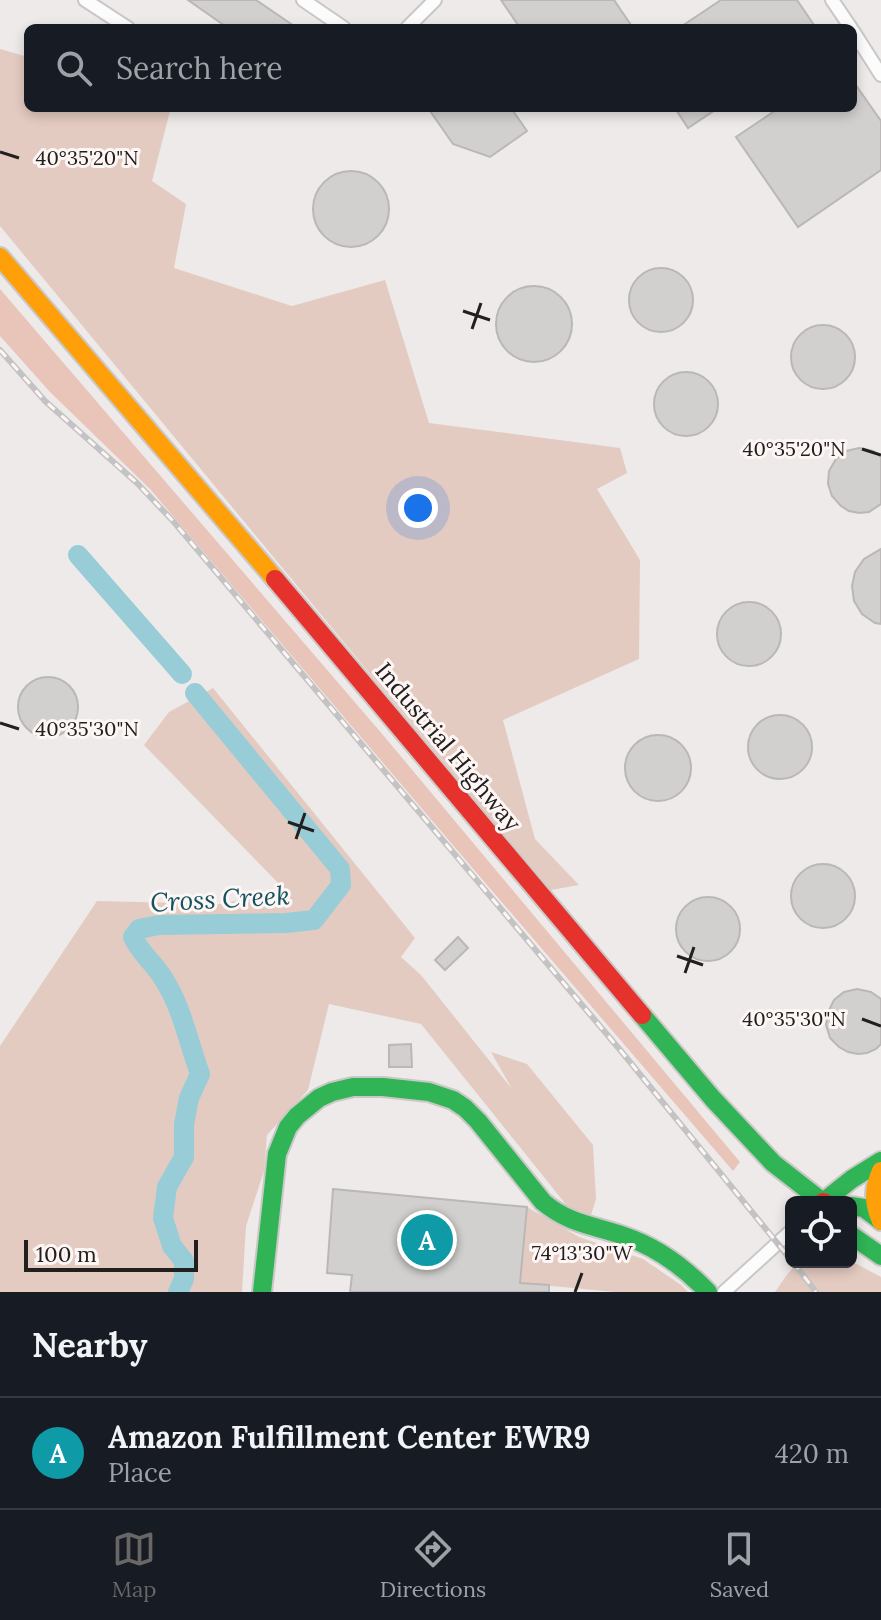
<!DOCTYPE html>
<meta charset="utf-8">
<style>
:root{--surface:#171b24;--page:#242831;--text:#f1f3f6;--muted:#9ea1a6;--line:#363941;--accent:#696766}
body{margin:0;font-family:Lora,serif;background:var(--page);color:var(--text)}
.controls{position:absolute;right:24px;bottom:24px;display:grid;overflow:hidden;border-radius:12px;box-shadow:0 4px 12px #0003}
.controls button{width:72px;height:72px;display:grid;place-items:center;padding:0;border:0;border-bottom:2px solid var(--line);background:var(--surface);color:var(--text);font:40px sans-serif}
.scale{position:absolute;left:24px;bottom:20px;width:174px;box-sizing:border-box;padding-left:8px;border:4px solid #22201f;border-top:0;font-size:22px;line-height:28px;white-space:nowrap;color:#22201f;-webkit-text-stroke:6px #fdf6f4;paint-order:stroke}
.you{position:absolute;left:418px;top:508px;width:28px;height:28px;margin:-20px;border:6px solid #fff;border-radius:50%;background:#1a73e8;box-shadow:0 0 0 12px #1a73e833}
.badge{display:grid;place-items:center;width:52px;height:52px;border-radius:50%;background:var(--accent);color:#fff;font-size:26px;font-weight:700}
.pin{position:absolute;translate:-50% -50%;border:4px solid #fff;box-shadow:0 2px 8px #0006}
.list{margin:0;padding:0;list-style:none}
h2{display:flex;justify-content:space-between;align-items:center;height:104px;margin:0;padding:0 32px;font-size:34px}
h2 small{font-size:26px;font-weight:400;color:var(--muted)}
.list li{display:grid;grid-template-columns:52px 1fr auto;gap:24px;align-items:center;box-sizing:border-box;height:112px;padding:0 32px;border-top:2px solid var(--line)}
.list b{display:block;font-size:30px;white-space:nowrap}
.list p{margin:0;font-size:26px;white-space:nowrap;color:var(--muted)}
.list em{font-size:26px;font-style:normal;color:var(--muted)}
.icon{flex:none;width:44px;height:44px;fill:none;stroke:currentColor;stroke-width:2;stroke-linecap:round;stroke-linejoin:round}
.map{position:relative;flex:none;width:881px;height:1292px;overflow:hidden}
.search{position:absolute;background:var(--surface);box-shadow:0 4px 12px #0003;left:24px;right:24px;top:24px;height:88px;display:flex;align-items:center;gap:20px;box-sizing:border-box;padding:0 28px;border-radius:12px;color:var(--muted);font-size:30px}
.sheet{height:216px;background:var(--surface)}
nav{display:flex;justify-content:space-around;align-items:center;box-sizing:border-box;height:112px;border-top:2px solid var(--line);background:var(--surface);font-size:22px;color:var(--muted)}
nav a{display:grid;justify-items:center;gap:4px}
nav .on{color:var(--accent)}
.map>svg:first-child{display:block}
.green{fill:#e4cbc1}
.forest{fill:#e8c5b8}
.lines{fill:none;stroke-linecap:round;stroke-linejoin:round}
.river{stroke:#98cdd8;stroke-width:20}
.building{fill:#d2d0cf;stroke:#bab7b6;stroke-width:2}
.street-casing{stroke:#cac8c7;stroke-width:16}
.fast-casing{stroke:#cac8c7;stroke-width:22}
.slow-casing{stroke:#cac8c7;stroke-width:22}
.jam-casing{stroke:#cac8c7;stroke-width:22}
.street{stroke:#fcfcfc;stroke-width:12}
.fast{stroke:#30b455;stroke-width:18}
.slow{stroke:#ff9f0a;stroke-width:18}
.jam{stroke:#e5322d;stroke-width:18}
.rail-casing{stroke:#c3c3c3;stroke-width:6}
.rail{stroke:#fdf6f4;stroke-width:3;stroke-dasharray:9;stroke-linecap:butt}
.ticks{fill:none;stroke:#22201f;stroke-width:3}
.labels{text-anchor:middle;stroke-width:6;stroke-linejoin:round;paint-order:stroke}
.street-label{font-size:24px;fill:#22201f;stroke:#fdf6f4}
.water-label{font-size:26px;font-style:italic;fill:#11545f;stroke:#fdf6f4}
.ticks-label{font-size:20px;text-anchor:middle;fill:#22201f;stroke:#fdf6f4;stroke-width:6;stroke-linejoin:round;paint-order:stroke}
</style>
<div class="map">
<svg width="881" height="1292" viewBox="0 0 881 1292">
<rect width="100%" height="100%" fill="#edeae9"/>
<g class="green">
<polygon points="0,49 28,57 28,108 167,108 170,111 152,181 186,204 174,268 292,306 385,280 429,423 620,448 627,473 597,489 640,560 639,659 503,720 535,839 579,885 551,890 370,674 0,226"/>
<polygon points="213,688 415,938 401,957 421,975 512,1089 491,1052 527,1064 593,1145 596,1199 591,1215 568,1207 421,1024 329,1004 308,1090 267,1135 264,1171 246,1226 242,1292 0,1292 0,1046 97,901 223,904 283,888 144,745 169,712"/>
<polygon points="527,1207 579,1237 643,1259 681,1285 688,1292 615,1292 520,1283"/>
<polygon points="851,1261 881,1277 881,1292 775,1292 786,1276 798,1262"/>
</g>
<polygon class="forest" points="0,289 383,735 740,1162 733,1171 469,864 150,489 50,392 0,336"/>
<g class="lines">
<g class="river">
<polyline points="78,555 182,674"/>
<path d="M 178,1292 L 184,1279 L 184,1261 L 172,1246 L 163,1218 L 167,1187 L 184,1157 L 184,1124 L 189,1098 L 200,1074 C 188,1041 182,1007 163,978 C 154,963 140,953 133,937 L 139,929 L 159,925 L 286,923 L 314,920 L 341,885 L 340,869 L 195,693"/>
</g>
</g>
<g class="building">
<polygon points="188,0 256,0 297,28 228,28"/>
<polygon points="501,0 614,0 633,28 520,28"/>
<polygon points="721,0 797,0 816,28 679,28"/>
<polygon points="853,81 881,121 881,170 798,227 736,137 779,108 853,108"/>
<polygon points="428,108 511,108 527,131 490,157 453,144"/>
<polygon points="675,108 718,108 688,128"/>
<circle cx="351" cy="209" r="38"/>
<circle cx="661" cy="300" r="32"/>
<circle cx="534" cy="324" r="38"/>
<circle cx="823" cy="357" r="32"/>
<circle cx="686" cy="404" r="32"/>
<polygon points="859,448 873,451 881,457 881,504 869,512 859,513 849,511 841,506 832,496 828,484 829,471 836,459 846,451"/>
<polygon points="881,549 881,624 875,623 862,614 854,601 852,586 855,572 864,559"/>
<circle cx="749" cy="634" r="32"/>
<circle cx="48" cy="707" r="30"/>
<circle cx="780" cy="747" r="32"/>
<circle cx="658" cy="768" r="33"/>
<circle cx="823" cy="896" r="32"/>
<circle cx="708" cy="929" r="32"/>
<polygon points="458,937 468,948 445,970 435,960"/>
<polygon points="857,989 871,992 881,999 881,1044 876,1049 867,1053 858,1054 848,1052 839,1047 830,1038 826,1025 828,1012 834,1000 844,992"/>
<polygon points="411,1044 412,1067 389,1067 389,1045"/>
<polygon points="333,1189 527,1207 520,1283 549,1285 549,1292 350,1292 352,1275 327,1273"/>
</g>
<g class="lines">
<defs>
<g id="street">
<polyline points="85,0 128,28"/>
<polyline points="303,0 344,28"/>
<polyline points="832,0 851,28"/>
<polyline points="407,28 435,0"/>
<polyline points="853,31 881,75"/>
<polyline points="724,1292 791,1231"/>
</g>
<g id="fast">
<polyline points="642,1015 713,1099 773,1163 823,1202 852,1179 881,1161"/>
<polyline points="851,1206 864,1208 881,1221"/>
<polyline points="851,1235 881,1256"/>
<path d="M 262,1292 L 277,1154 L 288,1127 L 297,1116 L 319,1098 L 332,1092 L 353,1087 L 383,1087 L 429,1092 L 453,1100 L 465,1108 L 478,1121 L 543,1202 C 569,1224 593,1225 624,1236 C 657,1247 684,1267 708,1292"/>
</g>
<g id="slow">
<polyline points="0,257 275,579"/>
<path d="M 881,1171 C 873,1189 873,1203 881,1221"/>
</g>
<g id="jam">
<polyline points="275,579 642,1015"/>
<polyline points="823,1202 824,1202"/>
</g>
</defs>
<use href="#street" class="street-casing"/>
<use href="#fast" class="fast-casing"/>
<use href="#slow" class="slow-casing"/>
<use href="#jam" class="jam-casing"/>
<use href="#street" class="street"/>
<use href="#fast" class="fast"/>
<use href="#slow" class="slow"/>
<use href="#jam" class="jam"/>
<defs>
<g id="rail">
<polyline points="0,350 45,401 137,483 173,521 621,1051 791,1260"/>
<polyline points="793,1262 816,1292"/>
</g>
</defs>
<use href="#rail" class="rail-casing"/>
<use href="#rail" class="rail"/>
</g>
<path class="ticks" d="M 0,152 L 19,158M 463,311 L 490,320M 472,329 L 481,303M 862,449 L 881,455M 0,723 L 19,729M 288,822 L 314,831M 296,839 L 305,813M 677,956 L 703,965M 685,973 L 694,947M 862,1019 L 881,1026M 575,1292 L 582,1273"/>
<g class="labels">
<g class="street-label">
<text transform="translate(448 747) rotate(50)" y="8">Industrial Highway</text>
</g>
<g class="water-label">
<text transform="translate(220 899) rotate(-3)" y="9">Cross Creek</text>
</g>
</g>
<g class="ticks-label">
<text x="87" y="165">40°35'20"N</text>
<text x="794" y="456">40°35'20"N</text>
<text x="87" y="736">40°35'30"N</text>
<text x="794" y="1026">40°35'30"N</text>
<text x="582" y="1260">74°13'30"W</text>
</g>
</svg>
<div class="controls">
<button><svg class="icon" aria-label="locate" viewBox="0 0 24 24"><circle cx="12" cy="12" r="6"/><path d="M12 2v4M12 18v4M2 12h4M18 12h4"/></svg></button>
</div>
<div class="scale">100 m</div>
<div class="you"></div>
<div class="pin badge" style="left:427px;top:1240px;background:#0f9aa8">A</div>
<div class="search"><svg class="icon" aria-label="search" viewBox="0 0 24 24"><circle cx="10" cy="10" r="6"/><path d="M15 15l6 6"/></svg>Search here</div>
</div>
<section class="sheet">
<h2>Nearby<small></small></h2>
<ul class="list">
<li><span class="badge" style="background:#0f9aa8">A</span><div><b>Amazon Fulfillment Center EWR9</b><p>Place</p></div><em>420 m</em></li>
</ul>
</section>
<nav>
<a class="on"><svg class="icon" aria-label="map" viewBox="0 0 24 24"><path d="M3 6l6-2 6 2 6-2v14l-6 2-6-2-6 2zM9 4v14M15 6v14"/></svg>Map</a>
<a><svg class="icon" aria-label="directions" viewBox="0 0 24 24"><path d="M12 3l9 9-9 9-9-9zM9 14v-3h6M13 9l2 2-2 2"/></svg>Directions</a>
<a><svg class="icon" aria-label="saved" viewBox="0 0 24 24"><path d="M7 4h10v16l-5-4-5 4z"/></svg>Saved</a>
</nav>
